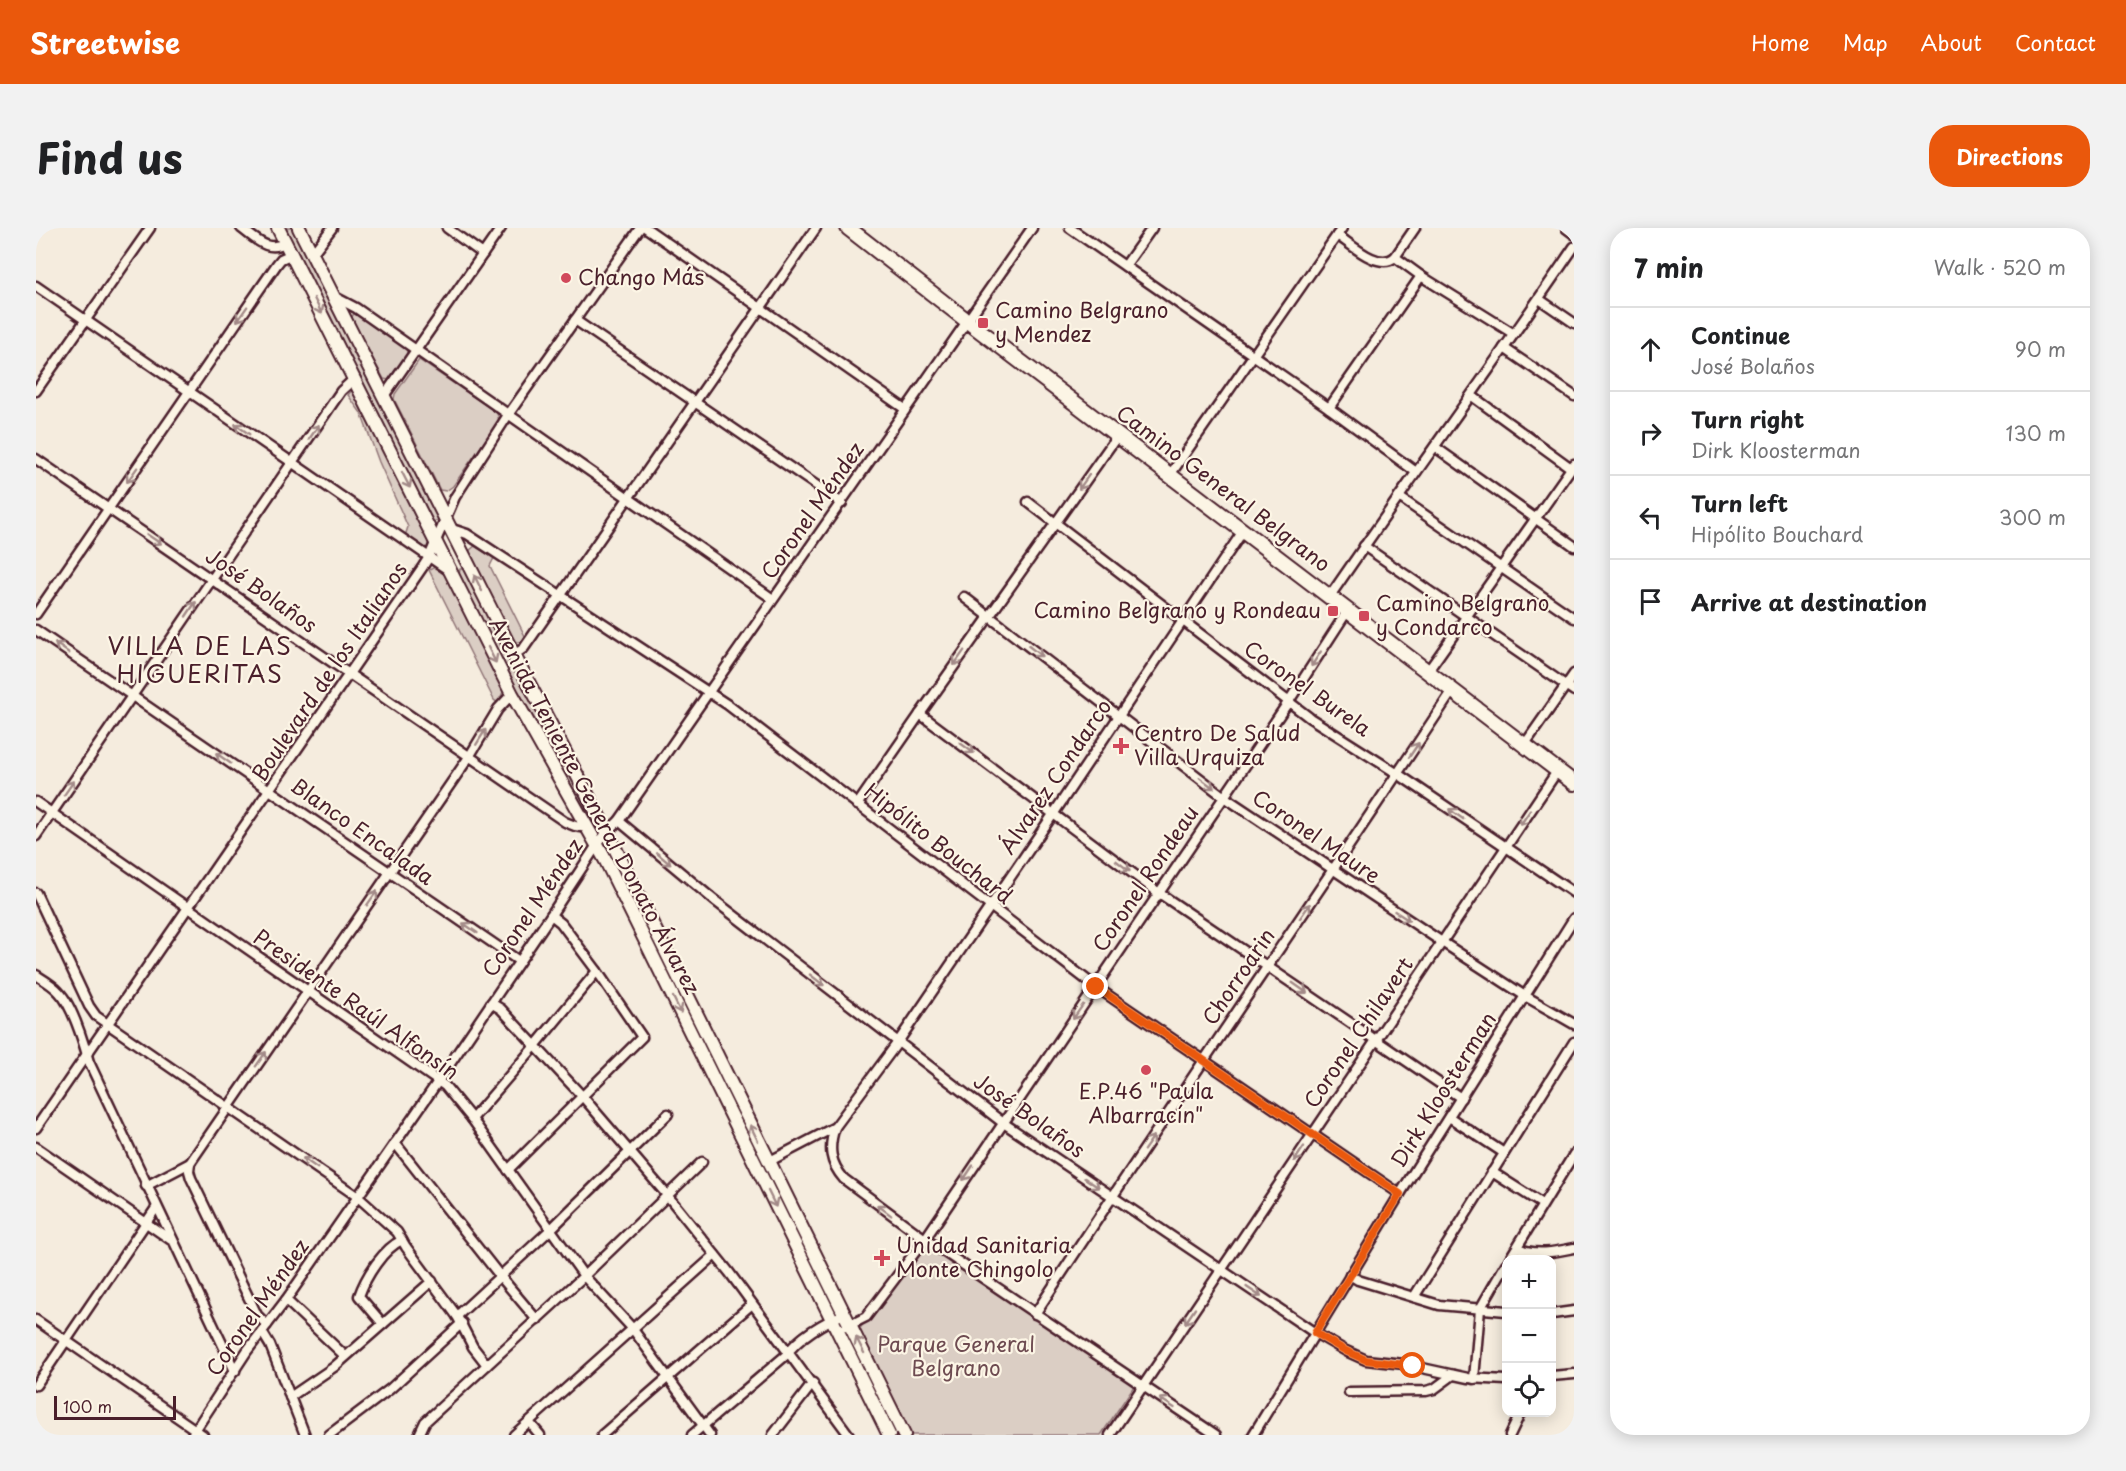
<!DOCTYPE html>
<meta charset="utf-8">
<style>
:root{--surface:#fff;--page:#f2f2f2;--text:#202124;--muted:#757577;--line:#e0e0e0;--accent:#ea580c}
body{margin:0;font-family:"Playpen Sans",sans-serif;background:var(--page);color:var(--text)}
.controls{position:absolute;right:18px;bottom:18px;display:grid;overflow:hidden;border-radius:12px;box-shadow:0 3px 15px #0003}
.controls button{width:54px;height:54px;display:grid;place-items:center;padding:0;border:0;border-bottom:2px solid var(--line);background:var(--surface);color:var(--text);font:30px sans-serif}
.scale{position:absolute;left:18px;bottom:15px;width:122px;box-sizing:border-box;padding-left:6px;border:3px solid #4a1f2b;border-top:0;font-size:16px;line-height:21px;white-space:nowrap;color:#4a1f2b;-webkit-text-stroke:4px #fcf5e5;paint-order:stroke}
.stop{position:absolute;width:18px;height:18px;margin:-14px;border:4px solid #ea580c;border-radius:50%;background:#fff}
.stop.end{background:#ea580c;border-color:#fff;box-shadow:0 2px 6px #0008}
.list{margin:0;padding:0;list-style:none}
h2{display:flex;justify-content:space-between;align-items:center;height:78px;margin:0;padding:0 24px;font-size:26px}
h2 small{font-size:20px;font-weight:400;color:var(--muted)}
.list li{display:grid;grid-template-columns:39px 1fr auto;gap:18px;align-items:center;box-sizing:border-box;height:84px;padding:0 24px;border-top:2px solid var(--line)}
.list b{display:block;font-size:22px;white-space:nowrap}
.list p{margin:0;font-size:20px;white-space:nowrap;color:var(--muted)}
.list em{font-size:20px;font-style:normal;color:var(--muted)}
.icon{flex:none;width:33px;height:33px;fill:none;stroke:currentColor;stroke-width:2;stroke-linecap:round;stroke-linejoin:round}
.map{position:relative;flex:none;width:1538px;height:1207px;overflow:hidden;border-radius:24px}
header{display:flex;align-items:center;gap:36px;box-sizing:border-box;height:84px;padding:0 30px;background:var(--accent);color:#fff}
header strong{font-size:28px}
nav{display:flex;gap:33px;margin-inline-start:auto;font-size:21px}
.intro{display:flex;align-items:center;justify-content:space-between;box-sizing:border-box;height:144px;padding:0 36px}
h1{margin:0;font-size:42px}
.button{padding:15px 27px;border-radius:24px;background:var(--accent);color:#fff;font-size:21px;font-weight:700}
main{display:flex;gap:36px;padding:0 36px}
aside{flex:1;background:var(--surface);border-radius:24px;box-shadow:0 3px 15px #0003}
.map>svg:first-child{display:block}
.green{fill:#dbcec4;stroke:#927678;stroke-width:1.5}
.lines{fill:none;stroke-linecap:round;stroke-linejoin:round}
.street-casing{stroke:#4a1f2b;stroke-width:13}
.secondary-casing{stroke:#4a1f2b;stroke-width:16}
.primary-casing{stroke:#4a1f2b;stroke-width:18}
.street{stroke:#fcf5e5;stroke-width:8}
.secondary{stroke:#fcf5e5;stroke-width:12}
.primary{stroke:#fcf5e5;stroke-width:14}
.oneway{stroke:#a38a88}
.route{stroke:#ea580c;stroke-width:8}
.poi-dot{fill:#d1495b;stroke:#fcf5e5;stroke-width:2}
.labels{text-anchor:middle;stroke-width:4.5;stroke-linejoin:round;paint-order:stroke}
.poi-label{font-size:21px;fill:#4a1f2b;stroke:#fcf5e5;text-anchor:start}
.street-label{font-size:21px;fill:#4a1f2b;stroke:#fcf5e5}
.park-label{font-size:21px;fill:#6e4b51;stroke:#fcf5e5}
.quarter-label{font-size:24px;letter-spacing:1.5px;fill:#4a1f2b;stroke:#fcf5e5}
</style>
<header>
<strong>Streetwise</strong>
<nav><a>Home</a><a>Map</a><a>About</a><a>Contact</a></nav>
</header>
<div class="intro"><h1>Find us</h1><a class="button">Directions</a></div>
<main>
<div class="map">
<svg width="1538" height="1207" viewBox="0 0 1538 1207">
<rect width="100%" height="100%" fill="#f5ecde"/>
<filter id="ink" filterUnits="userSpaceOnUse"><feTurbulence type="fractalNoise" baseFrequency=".0167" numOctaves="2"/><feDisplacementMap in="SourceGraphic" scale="12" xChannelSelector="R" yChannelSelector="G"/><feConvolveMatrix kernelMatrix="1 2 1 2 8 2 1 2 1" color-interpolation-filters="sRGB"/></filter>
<g filter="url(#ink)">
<g class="green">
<polygon points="247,0 257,0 403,287 402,292 397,294 395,291"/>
<polygon points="319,84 370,120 372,129 353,152 348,151 315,90"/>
<polygon points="383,132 461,185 463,193 417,258 410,263 404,262 402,258 358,171 359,166"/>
<polygon points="315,163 319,164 393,310 392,319 389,321 369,308 372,299 343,234 325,185 312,167"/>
<polygon points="439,318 458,330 454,338 489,408 486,414 478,414 434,325 434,322"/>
<polygon points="399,339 408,343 468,462 462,475 458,472 393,342"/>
<polygon points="424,341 427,341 430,344 561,596 557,596 482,463 423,347"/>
<polygon points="890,1016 1098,1158 1065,1207 872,1207 821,1104"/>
</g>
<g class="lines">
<defs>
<g id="street">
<path d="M 205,0 C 219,10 232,26 250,14"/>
<polyline points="411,0 447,26"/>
<polyline points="610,0 869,181"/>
<polyline points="1034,0 1293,180 1380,244"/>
<polyline points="1530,0 1538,6"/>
<path d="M 1301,7 C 1316,17 1343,43 1359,29 L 1385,48 L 1478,106"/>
<polyline points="276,26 296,0"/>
<polyline points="1359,29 1379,0"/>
<polyline points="1089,38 1116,0"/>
<polyline points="0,58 412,342"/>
<polyline points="299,69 320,80 737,371"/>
<polyline points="1503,71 1538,95"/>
<polyline points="539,92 806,275"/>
<polyline points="1468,120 1538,168"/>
<polyline points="0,163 114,0"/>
<polyline points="348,168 465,0"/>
<polyline points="1436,168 1535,240"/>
<polyline points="1293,180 1385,48"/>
<polyline points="1399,219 1538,318"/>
<polyline points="0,231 529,594 539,598 552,600"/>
<polyline points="1134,247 1306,0"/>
<polyline points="1363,269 1538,390"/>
<polyline points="992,274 1274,490 1362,546 1538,665"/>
<polyline points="416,301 431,306 692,477 1060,759 1364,966"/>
<polyline points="1328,318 1538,463"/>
<path d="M 1294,368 C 1374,251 1458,137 1538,19"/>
<polyline points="928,369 1187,568 1406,714 1489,768 1538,796"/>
<polyline points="0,386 241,36 245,31 256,26"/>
<polyline points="0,402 483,733"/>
<polyline points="478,427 488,420 780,0"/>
<polyline points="1392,443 1538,236"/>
<polyline points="884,486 1123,665 1425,870"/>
<polyline points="1489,516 1538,446"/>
<polyline points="0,574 409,858 436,891 548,1048 596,1100 674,1207"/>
<polyline points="821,577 884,486 1082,207"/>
<polyline points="583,593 678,672 966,894 1279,1105 1310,1123 1330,1132 1368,1136 1432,1150 1470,1152"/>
<polyline points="0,608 305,163 319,150"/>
<polyline points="0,665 53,778 60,788 322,969 361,1004 370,1019 421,1088 437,1119 451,1137"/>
<path d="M 0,747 C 8,752 17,757 23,764 C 36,777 48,816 53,834 L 199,1143"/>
<polyline points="455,775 465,781 547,869 631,967 693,1044 813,1207"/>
<polyline points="1413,889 1468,925"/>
<polyline points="436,891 499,818 561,743"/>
<path d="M 799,899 C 792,920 794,935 808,951 L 889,1011 L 1180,1207"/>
<polyline points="0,900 386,340 393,329 419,269 472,187 604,0"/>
<polyline points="359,915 464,1048 501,1092"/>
<polyline points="0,919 135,1012"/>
<polyline points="732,934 799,899 862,814 1018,585 1207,303"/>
<polyline points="472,942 606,809 561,743 525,695 515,687"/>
<polyline points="1456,944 1506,976"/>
<polyline points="110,958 154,935"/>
<path d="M 1481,1020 C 1499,1028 1519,1024 1538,1020"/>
<polyline points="1473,1032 1538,926"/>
<polyline points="1314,1047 1322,1052 1403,1077 1470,1083"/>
<polyline points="1378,1069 1538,814"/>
<polyline points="250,1072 309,1128"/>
<path d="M 999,1086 C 1136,876 1279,671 1417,462"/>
<polyline points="1516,1086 1538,1083"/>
<polyline points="421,1088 514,1002 632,886"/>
<polyline points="0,1092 167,1207"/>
<path d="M 347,1096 L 323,1068 C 330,1048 347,1021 366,1012"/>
<polyline points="231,1097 221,1087 155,950 153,943 154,935 433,529 462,481 476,466"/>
<polyline points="810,1099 830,1089 889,1011 1253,473 1312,382"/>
<polyline points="226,1104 234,1117 269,1207"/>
<polyline points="1516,1148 1538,1146"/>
<polyline points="1438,1151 1444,1081 1470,1036"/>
<polyline points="0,1157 120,980"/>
<polyline points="1313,1164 1390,1163 1398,1161 1417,1147"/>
<polyline points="254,1169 298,1139 396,1053"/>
<polyline points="493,1194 504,1207"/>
<polyline points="156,1207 211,1123 250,1072 403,852 515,687 561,617 571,604 583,593 996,0"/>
<polyline points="293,1207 354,1161 426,1095"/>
<polyline points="383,1207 389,1194 548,1048 666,934"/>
<polyline points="478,1207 679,1027"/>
<polyline points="566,1207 716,1076"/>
<path d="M 656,1207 L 749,1128 C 763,1109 787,1094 809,1086"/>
<polyline points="737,1207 777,1155"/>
<polyline points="1074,1207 1522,542"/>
<polyline points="1217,1207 1364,966 1538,690"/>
<polyline points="1474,1207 1485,1184"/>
</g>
<g id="secondary">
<polyline points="242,0 476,466 570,633 853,1207"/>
<polyline points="263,0 478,427 571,604 868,1207"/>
</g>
<polyline id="primary" points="812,0 943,102 1538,555"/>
</defs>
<use href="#street" class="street-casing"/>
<use href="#secondary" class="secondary-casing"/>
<use href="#primary" class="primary-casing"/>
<use href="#street" class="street"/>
<use href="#secondary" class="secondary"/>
<use href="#primary" class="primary"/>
</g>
<defs><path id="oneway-shaft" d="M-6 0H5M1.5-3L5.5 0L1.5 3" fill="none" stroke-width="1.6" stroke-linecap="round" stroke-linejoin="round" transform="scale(1.5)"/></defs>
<g class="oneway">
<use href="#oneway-shaft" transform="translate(282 78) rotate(63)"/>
<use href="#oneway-shaft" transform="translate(206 86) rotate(125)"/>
<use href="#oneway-shaft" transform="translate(206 201) rotate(-145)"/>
<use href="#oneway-shaft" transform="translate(278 204) rotate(-56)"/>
<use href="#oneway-shaft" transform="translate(96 247) rotate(125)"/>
<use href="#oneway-shaft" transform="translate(370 252) rotate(63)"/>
<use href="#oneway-shaft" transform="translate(1048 254) rotate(125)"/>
<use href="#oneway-shaft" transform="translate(118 311) rotate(34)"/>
<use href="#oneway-shaft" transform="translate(442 355) rotate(-116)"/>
<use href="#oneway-shaft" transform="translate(155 381) rotate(-56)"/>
<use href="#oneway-shaft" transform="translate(26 420) rotate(-145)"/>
<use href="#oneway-shaft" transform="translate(999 423) rotate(38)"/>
<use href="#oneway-shaft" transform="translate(456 427) rotate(63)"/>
<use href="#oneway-shaft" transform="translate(923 430) rotate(125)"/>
<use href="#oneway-shaft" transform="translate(1280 431) rotate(123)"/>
<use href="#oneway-shaft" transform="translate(445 509) rotate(-58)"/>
<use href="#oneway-shaft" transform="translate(931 520) rotate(36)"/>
<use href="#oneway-shaft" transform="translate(1378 522) rotate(-56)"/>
<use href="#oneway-shaft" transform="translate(187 530) rotate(-145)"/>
<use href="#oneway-shaft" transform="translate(1171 555) rotate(37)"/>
<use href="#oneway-shaft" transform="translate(33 560) rotate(-55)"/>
<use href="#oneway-shaft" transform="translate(1420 586) rotate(-145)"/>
<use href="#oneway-shaft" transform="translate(1489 590) rotate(124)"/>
<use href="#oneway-shaft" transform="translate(628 631) rotate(40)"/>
<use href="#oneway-shaft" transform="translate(1087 638) rotate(38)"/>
<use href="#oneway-shaft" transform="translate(336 670) rotate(-55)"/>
<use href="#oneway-shaft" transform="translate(1269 683) rotate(-55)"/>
<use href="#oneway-shaft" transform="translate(1366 688) rotate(33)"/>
<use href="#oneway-shaft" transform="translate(434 700) rotate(-146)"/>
<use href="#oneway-shaft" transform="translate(781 752) rotate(38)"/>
<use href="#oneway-shaft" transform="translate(1264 760) rotate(35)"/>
<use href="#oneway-shaft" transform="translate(641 777) rotate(64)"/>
<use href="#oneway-shaft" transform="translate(1042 784) rotate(125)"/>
<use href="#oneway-shaft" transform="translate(225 831) rotate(-55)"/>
<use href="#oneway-shaft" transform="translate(718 905) rotate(-116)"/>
<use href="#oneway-shaft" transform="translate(1113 915) rotate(-55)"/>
<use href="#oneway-shaft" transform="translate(1263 926) rotate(124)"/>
<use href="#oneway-shaft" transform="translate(274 935) rotate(-145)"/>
<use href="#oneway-shaft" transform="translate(932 945) rotate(124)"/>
<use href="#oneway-shaft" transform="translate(1056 955) rotate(34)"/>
<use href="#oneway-shaft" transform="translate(736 971) rotate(64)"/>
<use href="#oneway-shaft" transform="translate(848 982) rotate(-143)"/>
<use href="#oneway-shaft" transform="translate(1218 1064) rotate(34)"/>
<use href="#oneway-shaft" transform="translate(1154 1088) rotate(124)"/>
<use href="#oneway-shaft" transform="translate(824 1117) rotate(-117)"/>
<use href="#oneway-shaft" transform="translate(1131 1175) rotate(-147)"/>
</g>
</g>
<g class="lines" filter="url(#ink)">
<polyline class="route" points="1060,759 1364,966 1279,1105 1310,1123 1330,1132 1377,1138"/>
</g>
<g class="poi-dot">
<circle cx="530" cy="50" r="6"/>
<rect x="941" y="89" width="12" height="12" rx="3"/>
<rect x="1291" y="377" width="12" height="12" rx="3"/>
<rect x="1322" y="382" width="12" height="12" rx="3"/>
<path d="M1082 509h6v6h6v6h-6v6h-6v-6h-6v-6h6z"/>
<circle cx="1110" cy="842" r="6"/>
<path d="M843 1021h6v6h6v6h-6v6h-6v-6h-6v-6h6z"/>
</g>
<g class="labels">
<g class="poi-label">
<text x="542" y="57">Chango Más</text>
<text x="959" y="90">Camino Belgrano<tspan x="959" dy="24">y Mendez</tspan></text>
<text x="1340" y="383">Camino Belgrano<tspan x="1340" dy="24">y Condarco</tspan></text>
<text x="1285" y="390" text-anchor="end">Camino Belgrano y Rondeau</text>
<text x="1098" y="513">Centro De Salud<tspan x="1098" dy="24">Villa Urquiza</tspan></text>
<text x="1110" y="871" text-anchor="middle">E.P.46 "Paula<tspan x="1110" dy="24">Albarracín"</tspan></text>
<text x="860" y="1025">Unidad Sanitaria<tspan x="860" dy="24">Monte Chingolo</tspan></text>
</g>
<g class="street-label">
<text transform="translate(1187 261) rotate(37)" y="7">Camino General Belgrano</text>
<text transform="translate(777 283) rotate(-55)" y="7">Coronel Méndez</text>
<text transform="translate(225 363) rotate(35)" y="7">José Bolaños</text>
<text transform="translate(294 444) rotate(-56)" y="7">Boulevard de los Italianos</text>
<text transform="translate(1271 461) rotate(35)" y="7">Coronel Burela</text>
<text transform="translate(1020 549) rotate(-56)" y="7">Álvarez Condarco</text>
<text transform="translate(558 578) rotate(62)" y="7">Avenida Teniente General Donato Álvarez</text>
<text transform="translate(326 604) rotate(35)" y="7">Blanco Encalada</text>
<text transform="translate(1280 609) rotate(34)" y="7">Coronel Maure</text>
<text transform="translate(902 616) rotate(38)" y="7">Hipólito Bouchard</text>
<text transform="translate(1110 651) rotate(-56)" y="7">Coronel Rondeau</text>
<text transform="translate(497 680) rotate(-56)" y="7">Coronel Méndez</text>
<text transform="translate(1203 749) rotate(-56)" y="7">Chorroarin</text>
<text transform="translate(320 777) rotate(35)" y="7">Presidente Raúl Alfonsín</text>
<text transform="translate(1323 805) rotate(-56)" y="7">Coronel Chilavert</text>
<text transform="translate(1408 862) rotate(-58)" y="7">Dirk Kloosterman</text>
<text transform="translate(993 888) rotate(35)" y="7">José Bolaños</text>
<text transform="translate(222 1080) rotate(-55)" y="7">Coronel Méndez</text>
</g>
<g class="park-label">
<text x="920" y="1124">Parque General<tspan x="920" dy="24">Belgrano</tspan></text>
</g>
<g class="quarter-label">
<text x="164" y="427">VILLA DE LAS<tspan x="164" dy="28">HIGUERITAS</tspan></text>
</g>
</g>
</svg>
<div class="controls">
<button>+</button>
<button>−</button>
<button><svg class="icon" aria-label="locate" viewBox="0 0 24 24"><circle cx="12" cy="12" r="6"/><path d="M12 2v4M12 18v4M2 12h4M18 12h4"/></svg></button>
</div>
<div class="scale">100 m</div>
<div class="stop" style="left:1377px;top:1138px"></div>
<div class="stop end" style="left:1060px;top:759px"></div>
</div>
<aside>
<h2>7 min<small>Walk · 520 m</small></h2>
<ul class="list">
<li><svg class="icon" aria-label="ahead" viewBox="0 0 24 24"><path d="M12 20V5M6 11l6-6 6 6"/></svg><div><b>Continue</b><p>José Bolaños</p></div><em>90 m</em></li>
<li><svg class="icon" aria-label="right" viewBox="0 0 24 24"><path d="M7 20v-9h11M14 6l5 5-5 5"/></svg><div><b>Turn right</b><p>Dirk Kloosterman</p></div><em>130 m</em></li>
<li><svg class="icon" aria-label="left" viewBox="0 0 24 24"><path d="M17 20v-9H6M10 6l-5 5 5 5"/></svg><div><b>Turn left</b><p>Hipólito Bouchard</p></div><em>300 m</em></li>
<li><svg class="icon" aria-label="arrive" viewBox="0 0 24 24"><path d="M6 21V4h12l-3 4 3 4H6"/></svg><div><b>Arrive at destination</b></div></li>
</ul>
</aside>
</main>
